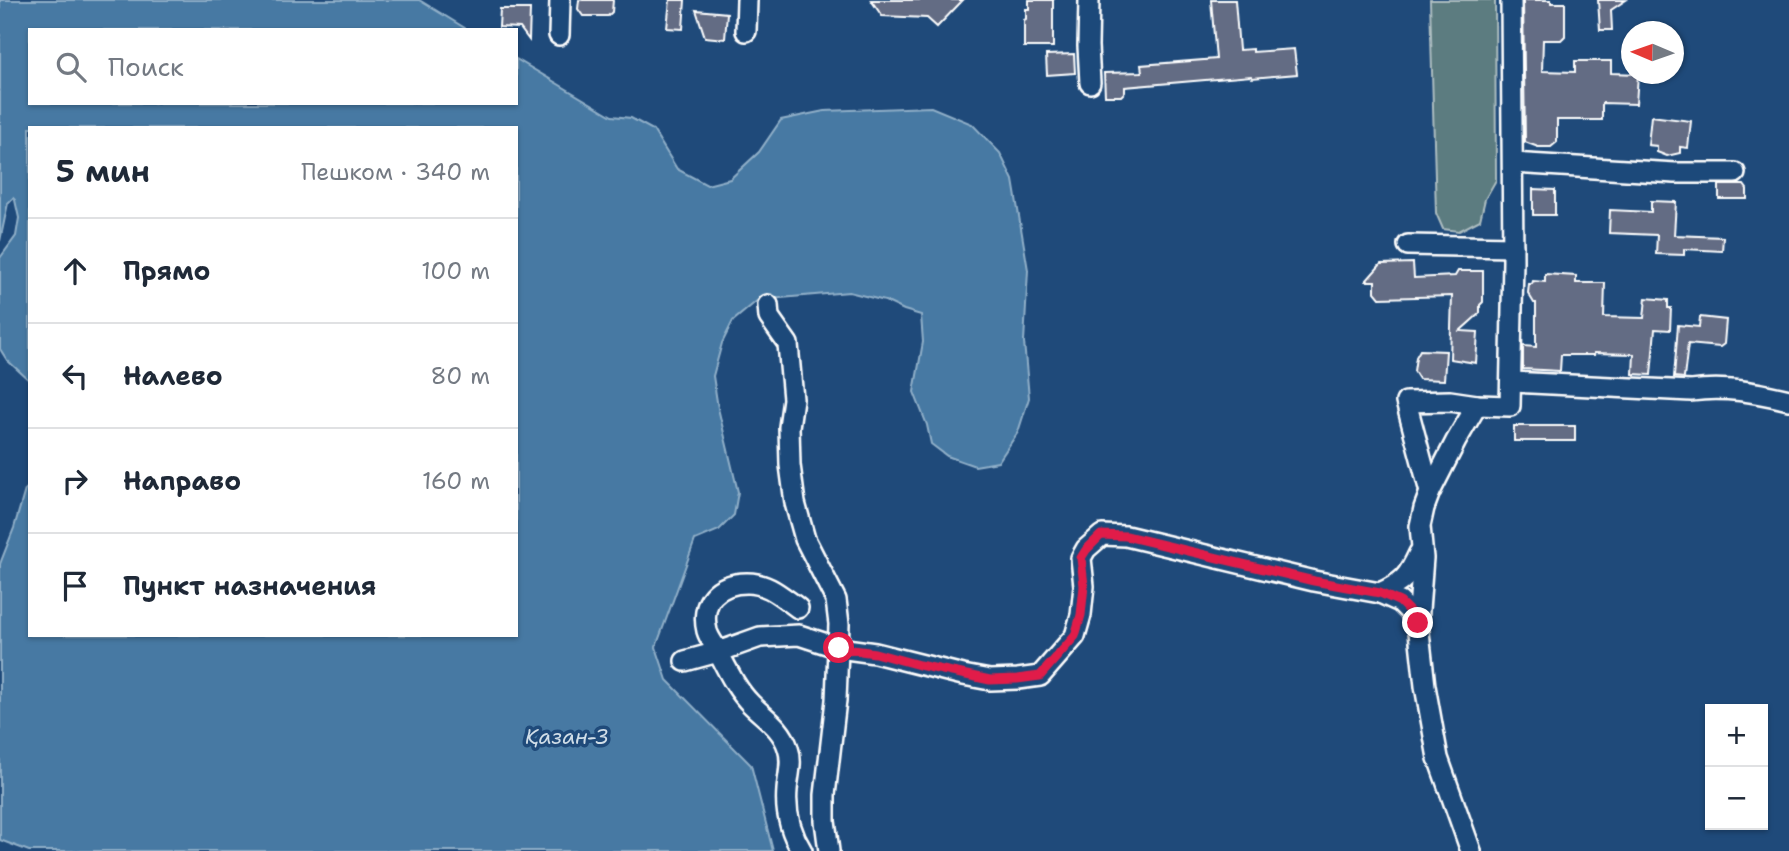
<!DOCTYPE html>
<html lang="ru">
<meta charset="utf-8">
<style>
:root{--surface:#fff;--page:#f2f2f3;--text:#1f2937;--muted:#747a83;--line:#e0e1e3}
body{margin:0;font-family:"Shantell Sans",sans-serif;background:var(--page);color:var(--text)}
.controls{position:absolute;right:21px;bottom:21px;display:grid;overflow:hidden;border-radius:0px;box-shadow:0 2px 5px #0004}
.controls button{width:63px;height:63px;display:grid;place-items:center;padding:0;border:0;border-bottom:2px solid var(--line);background:var(--surface);color:var(--text);font:35px sans-serif}
.compass{position:absolute;left:1621px;top:21px;width:63px;height:63px;border-radius:50%;background:var(--surface);box-shadow:0 2px 5px #0004;rotate:272deg}
.stop{position:absolute;width:21px;height:21px;margin:-16px;border:5px solid #e11d48;border-radius:50%;background:#fff}
.stop.end{background:#e11d48;border-color:#fff;box-shadow:0 2px 7px #0008}
.list{margin:0;padding:0;list-style:none}
h2{display:flex;justify-content:space-between;align-items:center;height:91px;margin:0;padding:0 28px;font-size:30px}
h2 small{font-size:23px;font-weight:400;color:var(--muted)}
.list li{display:grid;grid-template-columns:46px 1fr auto;gap:21px;align-items:center;box-sizing:border-box;height:105px;padding:0 28px;border-top:2px solid var(--line)}
.list b{display:block;font-size:26px;white-space:nowrap}
.list em{font-size:23px;font-style:normal;color:var(--muted)}
.icon{flex:none;width:38px;height:38px;fill:none;stroke:currentColor;stroke-width:2;stroke-linecap:round;stroke-linejoin:round}
.map{position:relative;flex:none;width:1789px;height:851px;overflow:hidden}
.search{position:absolute;background:var(--surface);box-shadow:0 2px 5px #0004;left:28px;top:28px;width:490px;height:77px;display:flex;align-items:center;gap:18px;box-sizing:border-box;padding:0 24px;border-radius:0px;color:var(--muted);font-size:26px}
.panel{position:absolute;background:var(--surface);box-shadow:0 2px 5px #0004;left:28px;top:126px;width:490px;height:511px;border-radius:0px}
.map>svg:first-child{display:block}
.green{fill:#5b7b80;stroke:#adbdc0;stroke-width:2}
.water{fill:#4679a3;stroke:#90afc8;stroke-width:2}
.building{fill:#636c84;stroke:#fff;stroke-width:2}
.lines{fill:none;stroke-linecap:round;stroke-linejoin:round}
.minor-casing{stroke:#fff;stroke-width:24}
.minor{stroke:#1f4a7a;stroke-width:19}
.route{stroke:#e11d48;stroke-width:9}
.labels{text-anchor:middle;stroke-width:7;stroke-linejoin:round;paint-order:stroke}
.water-label{font-size:21px;font-style:italic;fill:#d1dee8;stroke:#1f4a7a}
</style>
<div class="map">
<svg width="1789" height="851" viewBox="0 0 1789 851">
<rect width="100%" height="100%" fill="#1f4a7a"/>
<filter id="ink" filterUnits="userSpaceOnUse"><feTurbulence type="fractalNoise" baseFrequency=".0143" numOctaves="2"/><feDisplacementMap in="SourceGraphic" scale="14" xChannelSelector="R" yChannelSelector="G"/><feConvolveMatrix kernelMatrix="1 2 1 2 8 2 1 2 1" color-interpolation-filters="sRGB"/></filter>
<g filter="url(#ink)">
<polygon class="green" points="1430,0 1495,0 1496,180 1485,199 1480,220 1459,231 1443,229 1436,213"/>
<polygon class="water" points="0,0 419,0 468,30 30,30 30,103 516,103 516,59 612,116 631,118 653,130 677,169 707,185 730,179 759,152 781,120 824,111 931,107 972,124 1000,153 1013,180 1028,270 1024,342 1029,398 1018,432 998,462 975,466 947,456 931,444 927,425 914,392 923,342 921,315 904,310 885,301 849,292 758,300 733,321 722,343 713,376 718,408 738,492 734,515 719,530 695,540 656,647 667,680 751,765 773,851 29,851 0,840 0,564 14,528 25,490 30,485 30,635 516,635 516,128 30,128 30,381 7,360 0,349 0,258 16,236 19,218 15,200 13,198 8,203 0,241"/>
<g class="building">
<polygon points="579,0 613,0 612,12 608,16 583,16 578,9"/>
<polygon points="670,0 685,0 683,29 667,28"/>
<polygon points="871,0 963,0 937,27 927,18 882,16"/>
<polygon points="1029,0 1053,0 1053,47 1024,47 1024,20 1026,19 1026,9 1029,9"/>
<polygon points="1211,0 1235,0 1239,50 1253,49 1253,52 1294,49 1297,74 1252,78 1251,76 1125,87 1125,92 1121,96 1105,96 1104,73 1142,72 1141,65 1216,59"/>
<polygon points="1523,0 1551,0 1551,3 1565,3 1565,36 1561,40 1543,40 1542,71 1575,72 1575,61 1611,61 1611,73 1638,74 1636,104 1602,103 1602,120 1557,120 1557,142 1551,147 1538,147 1525,142"/>
<polygon points="1598,0 1626,0 1611,10 1612,30 1600,30"/>
<polygon points="500,9 530,9 529,40 520,28 499,27"/>
<polygon points="696,10 727,13 725,39 705,37"/>
<polygon points="1074,54 1075,73 1047,75 1046,55"/>
<polygon points="1651,116 1691,121 1688,148 1680,147 1680,153 1667,156 1657,152 1657,146 1648,145"/>
<polygon points="1719,185 1744,185 1747,189 1747,199 1719,199"/>
<polygon points="1533,189 1555,190 1555,215 1533,215"/>
<polygon points="1651,201 1676,202 1674,235 1723,237 1722,251 1684,249 1684,255 1656,254 1657,235 1609,233 1610,210 1651,212"/>
<polygon points="1413,263 1414,278 1455,276 1458,271 1483,271 1483,302 1480,305 1480,313 1460,331 1478,332 1476,363 1450,359 1452,296 1380,298 1375,292 1375,281 1366,281 1381,264"/>
<polygon points="1545,274 1576,276 1576,283 1605,283 1604,317 1644,318 1646,298 1668,300 1668,308 1671,308 1670,330 1655,329 1651,375 1633,374 1634,354 1594,353 1594,355 1561,355 1560,371 1523,369 1523,346 1536,347 1536,303 1534,303 1528,293 1529,284 1532,284 1533,281 1545,282"/>
<polygon points="1700,317 1726,320 1724,344 1720,347 1688,344 1684,378 1674,377 1678,325 1699,327"/>
<polygon points="1420,350 1446,351 1444,380 1419,379 1414,371 1416,357"/>
<rect x="1514" y="426" width="61" height="15"/>
</g>
<g class="lines">
<defs>
<g id="minor">
<polyline points="1089,0 1088,46 1090,83"/>
<polyline points="746,31 747,0"/>
<polyline points="559,35 560,0"/>
<polyline points="1513,163 1675,173 1735,173"/>
<polyline points="1408,245 1513,247"/>
<polyline points="768,305 769,317 788,344 793,399 789,427 790,465 795,503 805,539 836,600 839,624 836,700 825,795 825,821 829,851"/>
<path d="M 1512,382 L 1691,391 C 1724,386 1756,392 1789,400"/>
<polyline points="1430,492 1406,402 1450,401 1477,405 1510,406 1513,261 1511,0"/>
<path d="M 1380,593 C 1404,582 1408,577 1419,553"/>
<path d="M 798,608 C 781,596 768,583 747,583 C 734,583 722,586 713,596 C 705,605 704,619 707,631 C 709,638 714,644 717,650 C 727,669 736,689 751,704 C 765,718 782,728 788,748 C 793,762 788,776 787,790 C 785,813 790,832 802,851"/>
<polyline points="685,661 718,652 760,637 799,635 839,648 875,653 963,675 990,680 1018,679 1040,676 1075,636 1081,615 1084,586 1081,558 1086,549 1102,535 1126,536 1314,581 1380,593 1400,602 1412,614 1418,623"/>
<polyline points="1471,851 1438,758 1425,686 1418,623 1423,558 1420,526 1424,508 1430,492 1456,441 1477,405"/>
</g>
</defs>
<use href="#minor" class="minor-casing"/>
<use href="#minor" class="minor"/>
</g>
</g>
<g class="lines" filter="url(#ink)">
<polyline class="route" points="839,648 875,653 919,665 990,680 1017,679 1040,676 1075,636 1081,615 1084,586 1081,558 1086,550 1101,535 1126,536 1314,581 1380,593 1400,602 1412,614 1418,623"/>
</g>
<g class="labels">
<g class="water-label">
<text x="567" y="744">Қазан-3</text>
</g>
</g>
</svg>
<div class="controls">
<button>+</button>
<button>−</button>
</div>
<svg class="compass" viewBox="-18 -18 36 36"><path d="M0-13l5 13h-10z" fill="#e53935"/><path d="M0 13l5-13h-10z" fill="#747a83"/></svg>
<div class="stop" style="left:839px;top:648px"></div>
<div class="stop end" style="left:1418px;top:623px"></div>
<div class="search"><svg class="icon" aria-label="search" viewBox="0 0 24 24"><circle cx="10" cy="10" r="6"/><path d="M15 15l6 6"/></svg>Поиск</div>
<section class="panel">
<h2>5 мин<small>Пешком · 340 m</small></h2>
<ul class="list">
<li><svg class="icon" aria-label="ahead" viewBox="0 0 24 24"><path d="M12 20V5M6 11l6-6 6 6"/></svg><div><b>Прямо</b></div><em>100 m</em></li>
<li><svg class="icon" aria-label="left" viewBox="0 0 24 24"><path d="M17 20v-9H6M10 6l-5 5 5 5"/></svg><div><b>Налево</b></div><em>80 m</em></li>
<li><svg class="icon" aria-label="right" viewBox="0 0 24 24"><path d="M7 20v-9h11M14 6l5 5-5 5"/></svg><div><b>Направо</b></div><em>160 m</em></li>
<li><svg class="icon" aria-label="arrive" viewBox="0 0 24 24"><path d="M6 21V4h12l-3 4 3 4H6"/></svg><div><b>Пункт назначения</b></div></li>
</ul>
</section>
</div>
